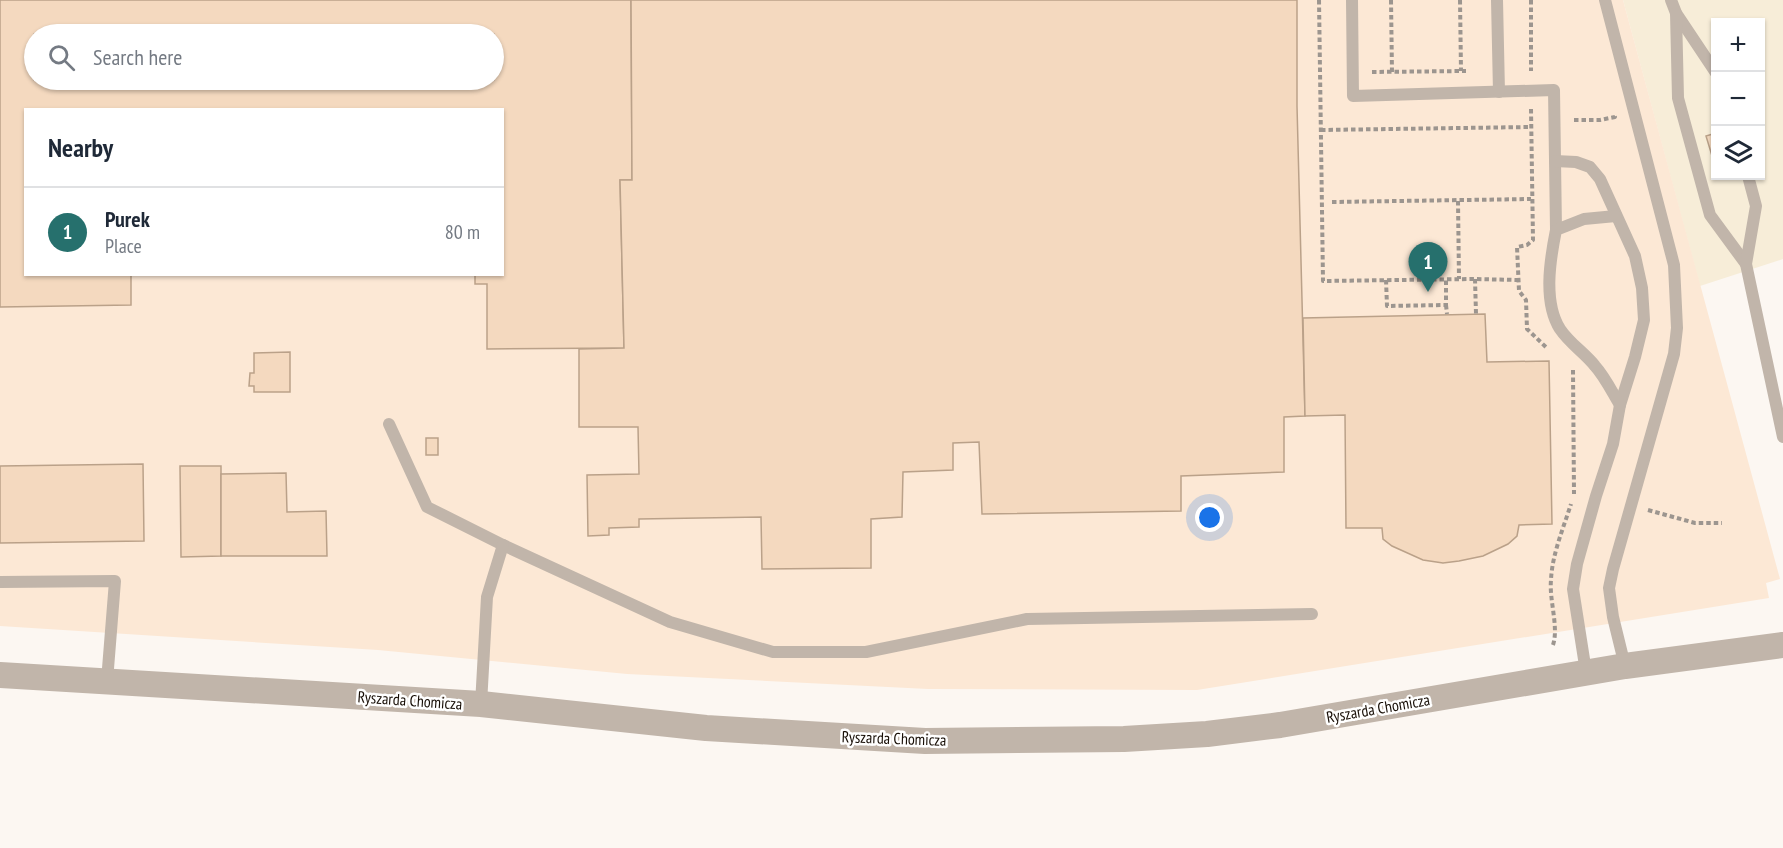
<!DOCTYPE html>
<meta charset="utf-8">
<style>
:root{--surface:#fff;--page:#f6f6f7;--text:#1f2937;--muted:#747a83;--line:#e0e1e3;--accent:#26706d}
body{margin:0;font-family:"PT Sans Narrow",sans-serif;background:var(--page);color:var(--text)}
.controls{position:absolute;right:18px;top:18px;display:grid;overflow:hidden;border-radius:0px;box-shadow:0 2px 4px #0004}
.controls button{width:54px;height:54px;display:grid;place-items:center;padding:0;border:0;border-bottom:2px solid var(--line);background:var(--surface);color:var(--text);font:30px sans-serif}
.you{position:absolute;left:1210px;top:518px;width:21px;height:21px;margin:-15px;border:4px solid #fff;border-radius:50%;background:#1a73e8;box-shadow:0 0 0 9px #1a73e833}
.badge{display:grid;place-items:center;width:39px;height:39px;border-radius:50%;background:var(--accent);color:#fff;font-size:20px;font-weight:700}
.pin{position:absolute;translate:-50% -50px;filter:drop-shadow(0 2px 3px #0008)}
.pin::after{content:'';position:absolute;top:32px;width:21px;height:18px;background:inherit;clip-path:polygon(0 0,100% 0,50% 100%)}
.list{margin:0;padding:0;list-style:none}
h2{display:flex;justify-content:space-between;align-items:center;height:78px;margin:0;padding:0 24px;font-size:26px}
h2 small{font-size:20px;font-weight:400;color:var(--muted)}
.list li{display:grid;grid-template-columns:39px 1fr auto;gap:18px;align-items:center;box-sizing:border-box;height:90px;padding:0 24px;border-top:2px solid var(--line)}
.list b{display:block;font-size:22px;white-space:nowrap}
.list p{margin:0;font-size:20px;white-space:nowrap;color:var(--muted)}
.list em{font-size:20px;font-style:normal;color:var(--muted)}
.icon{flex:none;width:33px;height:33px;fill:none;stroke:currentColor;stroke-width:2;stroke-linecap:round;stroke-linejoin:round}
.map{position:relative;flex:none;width:1783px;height:848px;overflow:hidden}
.search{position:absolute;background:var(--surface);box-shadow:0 2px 4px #0004;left:24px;top:24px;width:480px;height:66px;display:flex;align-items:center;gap:15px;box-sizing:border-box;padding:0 21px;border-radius:33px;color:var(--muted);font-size:22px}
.panel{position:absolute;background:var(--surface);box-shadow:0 2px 4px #0004;left:24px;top:108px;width:480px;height:168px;border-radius:0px}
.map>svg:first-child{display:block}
.commercial{fill:#f7edd8;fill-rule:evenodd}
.built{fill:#fce8d5;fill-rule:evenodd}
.building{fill:#f4d9bf;stroke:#baa189;stroke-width:1.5;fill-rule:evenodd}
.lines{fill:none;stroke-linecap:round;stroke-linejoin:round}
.path{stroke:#9c958f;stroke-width:4;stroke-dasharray:4.5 3;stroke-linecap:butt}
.lane{stroke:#c1b5aa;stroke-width:12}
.street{stroke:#c1b5aa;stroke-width:26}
.labels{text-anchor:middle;stroke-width:5;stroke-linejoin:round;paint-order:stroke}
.street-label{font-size:16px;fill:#160d05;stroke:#fff}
</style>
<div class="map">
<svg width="1783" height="848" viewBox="0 0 1783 848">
<rect width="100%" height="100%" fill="#fcf7f2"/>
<path class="commercial" d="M 1623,0 L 1783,0 L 1783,259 L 1700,286 ZM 1716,22 L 1760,22 L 1760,176 L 1716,176 Z"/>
<path class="built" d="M 0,0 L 1623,0 L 1780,579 L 1766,583 L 1769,598 L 1197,690 L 928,689 L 627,674 L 378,650 L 0,626 ZM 34,34 L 494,34 L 494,80 L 34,80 ZM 26,110 L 502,110 L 502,274 L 26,274 Z"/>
<g class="building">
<path d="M 0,0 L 631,0 L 632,180 L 620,180 L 624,348 L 487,349 L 487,284 L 475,284 L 475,274 L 502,274 L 502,110 L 26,110 L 26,274 L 131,274 L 131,305 L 0,307 ZM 34,34 L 494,34 L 494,80 L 34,80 Z"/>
<polygon points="631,0 1297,0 1297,106 1305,416 1284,417 1284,472 1181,476 1181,511 982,514 979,442 953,443 953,470 903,472 902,517 871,519 871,568 762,569 761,517 639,519 639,527 609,528 609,535 588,536 587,475 639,474 638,427 579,427 579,349 624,348 620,180 632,180"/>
<polygon points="1716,133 1716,169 1706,136"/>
<polygon points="1485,314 1487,362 1549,361 1552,524 1519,525 1517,536 1508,544 1483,556 1459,561 1443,563 1423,560 1392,546 1383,539 1382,528 1346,528 1345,415 1305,416 1303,318"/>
<polygon points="290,352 290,392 254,392 254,386 249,386 250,373 254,373 254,353"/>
<rect x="426" y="438" width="12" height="17"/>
<polygon points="143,464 144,541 0,543 0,466"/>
<polygon points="180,466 221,466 221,556 181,557"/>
<polygon points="286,473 287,512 326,511 327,556 221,556 221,474"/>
</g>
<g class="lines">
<g class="path">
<polyline points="1319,0 1323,281 1475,279 1518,280"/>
<polyline points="1391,0 1392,73"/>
<polyline points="1460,0 1461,71"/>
<polyline points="1531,0 1531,71"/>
<polyline points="1372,72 1466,71"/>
<polyline points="1531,109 1533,240 1527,245 1517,247 1519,291 1526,300 1527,329 1548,349"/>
<polyline points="1574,120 1600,120 1615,117 1614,114"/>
<polyline points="1321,130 1531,127"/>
<polyline points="1458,201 1459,279"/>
<polyline points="1332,202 1531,199"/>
<polyline points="1475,279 1476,314"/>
<polyline points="1386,280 1387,306 1446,305 1446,279"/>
<polyline points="1446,305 1447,314"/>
<polyline points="1573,370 1574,494"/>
<polyline points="1648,510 1695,523 1722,523"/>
<path d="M 1553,645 C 1559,627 1549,600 1551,580 C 1552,555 1563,529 1571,504"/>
</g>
<g class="lane">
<polyline points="1352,0 1353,96 1554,90 1556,230"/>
<polyline points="1497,0 1499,92"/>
<polyline points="1605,0 1674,265 1677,328 1674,354 1613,569 1609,588 1613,617 1625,666"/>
<polyline points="1671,0 1676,13 1716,73"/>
<polyline points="1676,13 1678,98 1710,215 1746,264"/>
<polyline points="1555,161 1576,162 1590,167 1600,179 1635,256 1642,288 1644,320 1635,357 1620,405 1613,444 1596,496 1577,564 1573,589 1586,672"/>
<polyline points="1748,176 1756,206 1746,264 1783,437"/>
<path d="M 1616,216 L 1584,219 L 1556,230 C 1550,260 1543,302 1560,329 C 1570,344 1585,353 1595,366 C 1605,377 1612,392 1620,405"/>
<polyline points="389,424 427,507 503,545 670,622 773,652 866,652 1027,619 1312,614"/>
<polyline points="0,582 115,581 107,681"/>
<polyline points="481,704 487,597 503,545"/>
</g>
<polyline class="street" points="0,675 481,704 706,728 925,741 1124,739 1207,734 1280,725 1625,666 1783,645"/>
</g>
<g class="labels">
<g class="street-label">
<text transform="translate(410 700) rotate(4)" y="6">Ryszarda Chomicza</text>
<text transform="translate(1378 708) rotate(-10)" y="6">Ryszarda Chomicza</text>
<text transform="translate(894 738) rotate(2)" y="6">Ryszarda Chomicza</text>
</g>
</g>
</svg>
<div class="controls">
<button>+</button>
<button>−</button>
<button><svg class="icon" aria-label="layers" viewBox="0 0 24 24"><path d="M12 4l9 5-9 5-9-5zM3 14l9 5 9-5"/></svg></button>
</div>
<div class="you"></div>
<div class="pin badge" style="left:1428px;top:292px">1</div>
<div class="search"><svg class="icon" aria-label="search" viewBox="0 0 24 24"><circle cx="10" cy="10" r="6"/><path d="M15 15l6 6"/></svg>Search here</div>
<section class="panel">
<h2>Nearby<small></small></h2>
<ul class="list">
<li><span class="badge">1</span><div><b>Purek</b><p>Place</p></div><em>80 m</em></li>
</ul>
</section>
</div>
